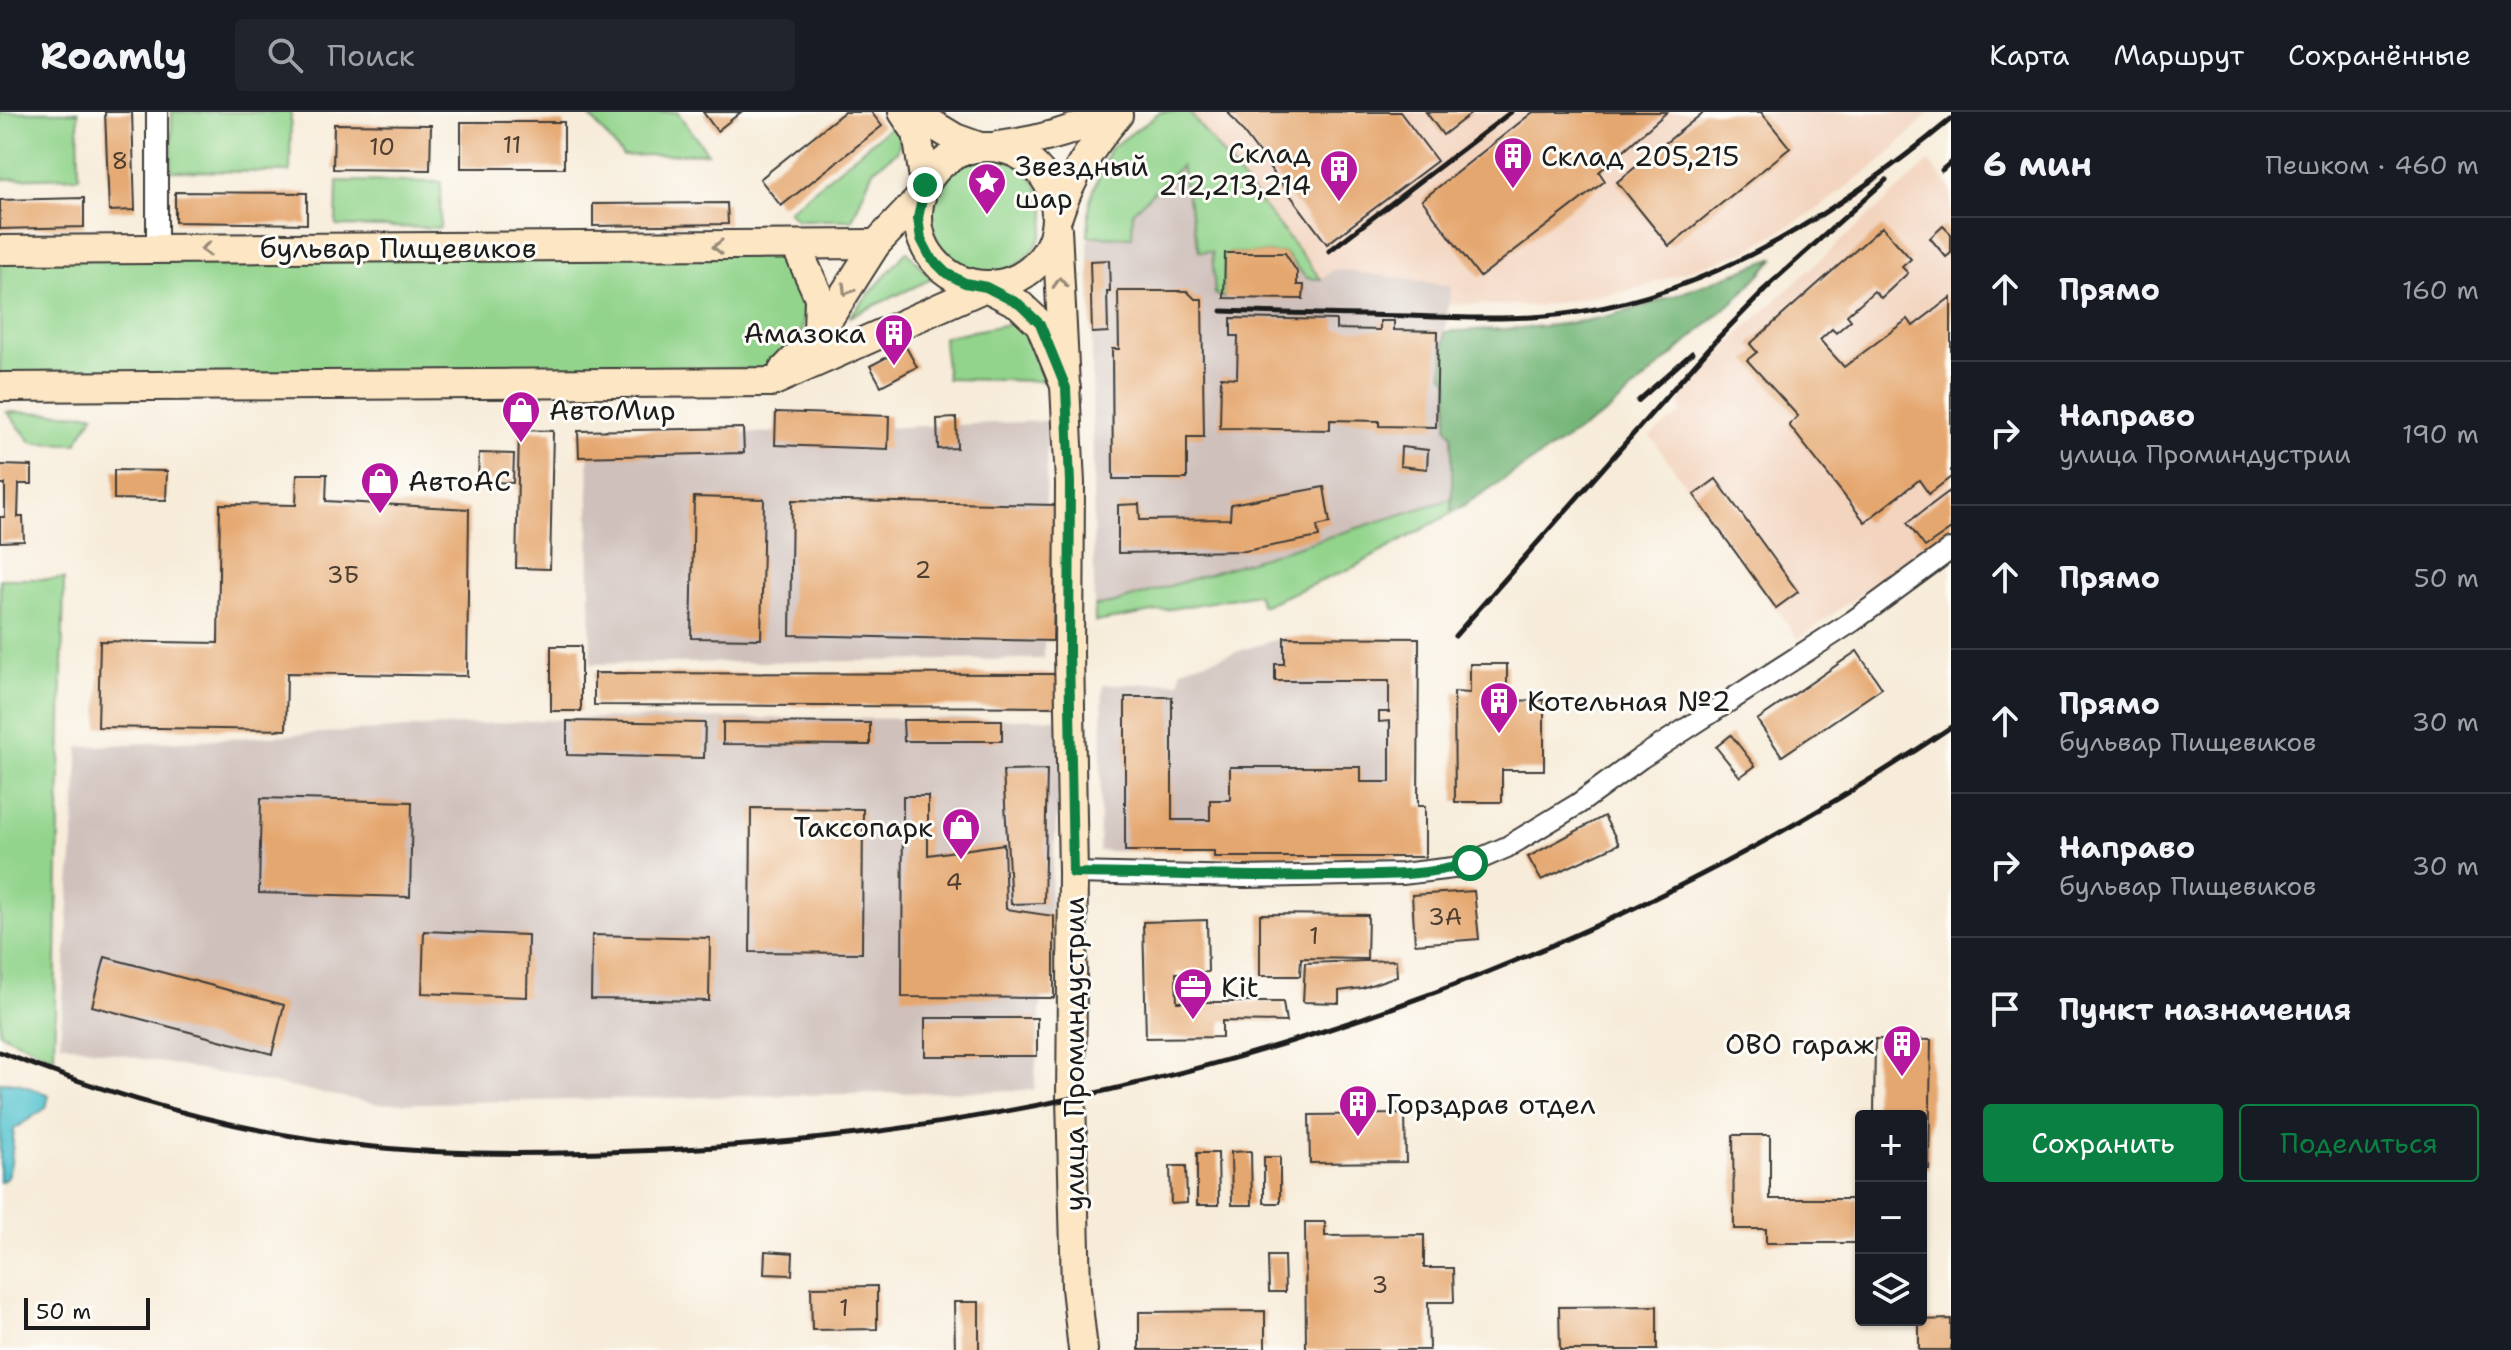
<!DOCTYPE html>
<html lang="ru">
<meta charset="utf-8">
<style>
:root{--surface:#171b24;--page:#20242c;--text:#f1f3f6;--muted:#9ea1a6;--line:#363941;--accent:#0b8043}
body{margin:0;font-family:"Shantell Sans",sans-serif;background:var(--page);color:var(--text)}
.controls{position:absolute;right:24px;bottom:24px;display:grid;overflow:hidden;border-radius:8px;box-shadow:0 2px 6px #0004}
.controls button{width:72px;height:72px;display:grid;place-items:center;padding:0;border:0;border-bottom:2px solid var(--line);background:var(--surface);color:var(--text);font:40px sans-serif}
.scale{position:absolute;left:24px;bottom:20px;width:126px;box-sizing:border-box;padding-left:8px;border:4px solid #1c1c1c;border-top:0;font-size:22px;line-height:28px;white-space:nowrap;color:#1c1c1c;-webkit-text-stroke:6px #fdfcf7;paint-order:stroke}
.stop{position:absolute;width:24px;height:24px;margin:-18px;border:6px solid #0b8043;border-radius:50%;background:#fff}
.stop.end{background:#0b8043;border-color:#fff;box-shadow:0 2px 8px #0008}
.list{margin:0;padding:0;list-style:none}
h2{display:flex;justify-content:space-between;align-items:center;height:104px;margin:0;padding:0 32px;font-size:34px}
h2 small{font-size:26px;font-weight:400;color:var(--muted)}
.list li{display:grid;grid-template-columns:52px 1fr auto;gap:24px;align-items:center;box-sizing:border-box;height:144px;padding:0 32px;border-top:2px solid var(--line)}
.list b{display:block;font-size:30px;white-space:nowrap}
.list p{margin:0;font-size:26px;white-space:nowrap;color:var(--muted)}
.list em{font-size:26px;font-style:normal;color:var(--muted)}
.actions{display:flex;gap:16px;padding:24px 32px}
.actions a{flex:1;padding:18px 0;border:2px solid var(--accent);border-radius:8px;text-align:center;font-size:28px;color:var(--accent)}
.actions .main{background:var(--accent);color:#fff}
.icon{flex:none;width:44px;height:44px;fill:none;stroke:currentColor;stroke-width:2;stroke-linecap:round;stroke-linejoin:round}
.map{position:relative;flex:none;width:1951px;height:1238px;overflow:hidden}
header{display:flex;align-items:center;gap:48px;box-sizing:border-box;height:112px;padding:0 40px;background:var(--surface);border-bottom:2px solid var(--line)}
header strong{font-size:38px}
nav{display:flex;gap:44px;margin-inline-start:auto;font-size:28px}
.search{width:560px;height:72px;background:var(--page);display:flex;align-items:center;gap:20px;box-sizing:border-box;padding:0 28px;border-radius:8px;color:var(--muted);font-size:30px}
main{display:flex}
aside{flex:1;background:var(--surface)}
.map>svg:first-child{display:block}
.built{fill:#f3d4bf}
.industrial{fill:#cfc0bb}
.green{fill:#92d48c;stroke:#577854;stroke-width:2}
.forest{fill:#75b678;stroke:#48694a;stroke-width:2}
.water{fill:#58c5d1;stroke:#3a7076;stroke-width:2}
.building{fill:#e5a770}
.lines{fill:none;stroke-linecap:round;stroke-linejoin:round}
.street-casing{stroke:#3d3b38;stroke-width:24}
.secondary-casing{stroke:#3d3b38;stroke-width:32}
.street{stroke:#fff;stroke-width:20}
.secondary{stroke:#fce6c4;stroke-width:28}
.rail{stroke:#1c1c1c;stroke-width:5}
.oneway{stroke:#978b78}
.route{stroke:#0b8043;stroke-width:10}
.labels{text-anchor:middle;stroke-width:6;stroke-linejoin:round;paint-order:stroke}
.number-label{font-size:24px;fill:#4e3f31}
.poi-label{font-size:28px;fill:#1c1c1c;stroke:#fdfcf7;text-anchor:start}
.street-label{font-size:28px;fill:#1c1c1c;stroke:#fdfcf7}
</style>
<header>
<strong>Roamly</strong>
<div class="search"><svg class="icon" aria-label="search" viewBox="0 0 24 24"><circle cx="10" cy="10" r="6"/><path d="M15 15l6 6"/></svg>Поиск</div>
<nav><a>Карта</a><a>Маршрут</a><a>Сохранённые</a></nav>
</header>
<main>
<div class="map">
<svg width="1951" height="1238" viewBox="0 0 1951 1238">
<rect width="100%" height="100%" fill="#fdfcf7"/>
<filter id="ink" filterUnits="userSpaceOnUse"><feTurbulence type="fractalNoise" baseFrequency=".0125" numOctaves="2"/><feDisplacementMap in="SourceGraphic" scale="16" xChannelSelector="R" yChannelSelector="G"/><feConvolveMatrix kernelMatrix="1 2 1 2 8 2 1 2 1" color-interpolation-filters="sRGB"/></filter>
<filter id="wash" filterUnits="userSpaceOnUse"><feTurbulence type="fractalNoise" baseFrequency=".006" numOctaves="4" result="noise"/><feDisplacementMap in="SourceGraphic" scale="32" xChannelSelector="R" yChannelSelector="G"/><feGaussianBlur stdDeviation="1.8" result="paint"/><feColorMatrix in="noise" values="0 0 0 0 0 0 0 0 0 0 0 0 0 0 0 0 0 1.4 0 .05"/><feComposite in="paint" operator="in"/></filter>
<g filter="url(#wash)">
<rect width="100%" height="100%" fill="#f7ecda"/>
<g class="built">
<polygon points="1189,0 1930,0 1884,47 1816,98 1744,140 1629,179 1537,194 1449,192 1451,174 1321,167"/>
<polygon points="1929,50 1951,77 1951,417 1798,527 1650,324 1682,301 1679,287 1747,214"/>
</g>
<g class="industrial">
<polygon points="1160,0 1189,0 1321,167 1334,157 1451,174 1445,220 1449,270 1447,316 1452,323 1451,387 1111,492 1094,494 1092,221 1088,138 1090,88 1109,38"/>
<polygon points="1047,309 1044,547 591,552 588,328"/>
<polygon points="1284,525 1419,526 1418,694 1425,745 1214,745 1213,739 1099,739 1103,573 1180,570 1181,557"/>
<polygon points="583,606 1065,607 1034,978 378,992 60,931 79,635"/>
</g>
<g class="green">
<polygon points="0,0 78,0 79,65 0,67"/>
<polygon points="172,0 291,0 290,60 171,59"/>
<polygon points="586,0 677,0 708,41 623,44"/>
<polygon points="1160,0 1189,0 1321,167 1306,166 1285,141 1226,141 1224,186 1215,182 1212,140 1199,139 1181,54 1133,99 1132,125 1088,124 1090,88 1109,38"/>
<polygon points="896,10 903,19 897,40 873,58 852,108 797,108 788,99"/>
<circle cx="987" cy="103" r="58"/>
<polygon points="337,69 441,70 440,116 336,114"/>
<polygon points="907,139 932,167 849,205"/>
<path d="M 780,142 C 812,165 805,195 801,230 L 767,257 L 0,265 L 0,145 Z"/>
<polygon points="1024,209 1046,229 1047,269 947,267 943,225"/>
<polygon points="7,300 94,302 76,332 32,331"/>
<polygon points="1451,387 1452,401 1354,455 1262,494 1257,482 1095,510 1094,494 1111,492"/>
<polygon points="0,467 64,467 54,946 0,921"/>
</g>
<path class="forest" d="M 1775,146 L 1738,185 L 1608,300 L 1452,401 L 1452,323 L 1447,316 L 1449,270 L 1443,261 L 1445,220 C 1500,216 1558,217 1612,203 C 1668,189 1721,165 1775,146 Z"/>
<polygon class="water" points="0,970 17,971 49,983 46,996 14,1017 11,1051 7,1066 0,1070"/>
<g id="blocks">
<g class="building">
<polygon points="105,0 132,0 135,98 109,99"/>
<polygon points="703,0 741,0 717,19"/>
<polygon points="844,0 871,0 882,14 781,94 760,67"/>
<polygon points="1228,0 1400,0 1437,49 1327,132"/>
<polygon points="1426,0 1473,0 1443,23"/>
<polygon points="1533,0 1667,0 1599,60 1605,69 1480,165 1422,88"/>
<polygon points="1704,0 1761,0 1790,36 1669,134 1617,70"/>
<rect x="461" y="10" width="103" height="46"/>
<polygon points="334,12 431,13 430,58 333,57"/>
<polygon points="175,80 307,81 307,112 175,110"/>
<polygon points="84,86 84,115 0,117 0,88"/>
<polygon points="727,91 728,112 593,114 593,92"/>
<polygon points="1943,114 1951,122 1951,141 1946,145 1930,126"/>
<polygon points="1882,115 1911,147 1902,155 1908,161 1881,186 1874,179 1847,203 1851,208 1836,221 1832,217 1820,228 1844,255 1908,207 1913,214 1951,185 1951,365 1929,382 1919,368 1865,410 1789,313 1798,304 1747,248 1757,240 1750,232"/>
<polygon points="1225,141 1285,141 1297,160 1297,173 1304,173 1303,187 1224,186"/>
<polygon points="1109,148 1110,180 1107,180 1108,220 1092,221 1090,149"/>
<polygon points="1118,179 1187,179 1195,187 1202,187 1204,325 1187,325 1187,367 1113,367 1112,237 1119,237"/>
<polygon points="1231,206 1336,208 1336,217 1380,218 1380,209 1394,209 1394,218 1438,219 1436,315 1379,314 1379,309 1330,308 1330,318 1220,316 1221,265 1237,266 1238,224 1231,224"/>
<polygon points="906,235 917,255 881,274 870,254"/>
<polygon points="776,300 889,304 888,337 775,333"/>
<polygon points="956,306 957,336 938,337 937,307"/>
<polygon points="743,316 744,341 579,345 578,319"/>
<polygon points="519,318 553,319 550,457 516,456"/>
<polygon points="1401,335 1428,338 1427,357 1400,354"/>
<polygon points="479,341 514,342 513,371 478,369"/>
<polygon points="0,353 32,354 32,372 19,372 18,405 23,405 24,429 0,430 0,405 5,405 5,372 0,372"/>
<polygon points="114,358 167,359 166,388 114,387"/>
<polygon points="297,362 327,362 326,389 469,397 467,564 287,561 286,618 98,615 100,529 218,531 220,392 296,393"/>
<polygon points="1716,367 1798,480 1776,496 1694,383"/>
<polygon points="1324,375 1330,411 1317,414 1319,425 1245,439 1118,441 1118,393 1139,392 1140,408 1230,407 1231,392"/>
<polygon points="1951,378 1951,417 1925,435 1907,411"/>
<polygon points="694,385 764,387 761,527 691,526"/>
<polygon points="792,388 1056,393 1053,529 790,523"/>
<polygon points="1284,525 1419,526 1418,694 1425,694 1425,745 1214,745 1214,739 1125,739 1125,585 1172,585 1172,708 1210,708 1210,688 1230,688 1230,655 1361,655 1361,670 1390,670 1390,609 1379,610 1379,600 1389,600 1389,569 1275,569 1275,552 1284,552"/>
<rect x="551" y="534" width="30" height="65"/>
<polygon points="1857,539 1882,576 1782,644 1757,608"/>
<polygon points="1470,552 1507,552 1507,589 1544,588 1544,658 1502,658 1502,690 1455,690 1454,580 1470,581"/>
<polygon points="594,561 1063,562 1063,595 594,593"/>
<polygon points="903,608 1002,608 1002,629 904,629"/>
<polygon points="567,609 705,611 704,646 567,643"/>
<polygon points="723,610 870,611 870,633 723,632"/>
<polygon points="1731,623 1755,654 1740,665 1716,635"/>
<polygon points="1047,658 1044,791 1011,792 1003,659"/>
<polygon points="903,684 928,684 928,743 1004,732 1006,797 1054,804 1054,886 902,885"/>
<polygon points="261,686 412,690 410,785 259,781"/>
<polygon points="751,696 863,697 862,841 750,840"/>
<polygon points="1604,704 1619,732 1541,768 1528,745"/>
<polygon points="1474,779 1479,827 1415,832 1412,783"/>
<polygon points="1260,802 1368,803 1367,847 1301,846 1300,864 1260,864"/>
<polygon points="1207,808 1208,860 1176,861 1177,890 1283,890 1286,910 1222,909 1222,925 1146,926 1143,810"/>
<polygon points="424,819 528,823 527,885 422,881"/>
<polygon points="592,823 710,826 709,889 591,887"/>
<polygon points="105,845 284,893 272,942 92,894"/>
<polygon points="1396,848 1397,864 1362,876 1339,879 1339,891 1303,890 1305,851"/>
<rect x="925" y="906" width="112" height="38"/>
<polygon points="1875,927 1931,928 1929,1057 1921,1057 1921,1004 1874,1004"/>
<polygon points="1405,1002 1406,1050 1310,1051 1309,1003"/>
<polygon points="1733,1023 1770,1023 1770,1087 1857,1087 1858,1131 1766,1131 1766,1117 1734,1117"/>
<polygon points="1251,1039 1252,1093 1232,1093 1231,1040"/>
<polygon points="1197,1041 1218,1041 1219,1093 1197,1093"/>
<rect x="1264" y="1045" width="16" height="46"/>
<polygon points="1170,1054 1186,1054 1187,1091 1171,1092"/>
<polygon points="1305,1110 1325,1110 1325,1124 1424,1123 1424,1156 1453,1156 1454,1190 1428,1190 1429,1238 1306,1238"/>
<polygon points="765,1139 793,1141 792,1163 764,1162"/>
<polygon points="1268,1144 1284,1144 1285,1180 1269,1180"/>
<polygon points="877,1174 877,1217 812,1218 811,1175"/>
<polygon points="954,1190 979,1190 979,1238 955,1238"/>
<polygon points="1657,1194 1657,1238 1560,1238 1559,1195"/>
<polygon points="1265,1199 1265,1238 1139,1238 1139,1200"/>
<polygon points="1951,1207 1951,1238 1919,1238 1919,1208"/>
</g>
</g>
</g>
<g filter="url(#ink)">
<use href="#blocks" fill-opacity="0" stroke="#3d3b38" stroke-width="2"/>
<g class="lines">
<defs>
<g id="street">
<polyline points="157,137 157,0"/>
<polyline points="1073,761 1245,765 1402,762 1453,756 1470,751 1507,735 1578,692 1641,646 1853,509 1951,437"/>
</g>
<g id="secondary">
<polyline points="903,0 917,21 925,73"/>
<polyline points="912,0 955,26 980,35"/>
<path d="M 998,34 C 1040,29 1077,18 1115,0"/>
<circle cx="987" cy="104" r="69"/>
<path d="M 1058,104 C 1070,66 1092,34 1118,3"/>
<polyline points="1057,117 1070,371 1069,540 1073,761 1071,986 1076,1176 1083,1238"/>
<polyline points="796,134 819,185 818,220"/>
<polyline points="0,138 876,132"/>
<polyline points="783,259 818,223 876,132 921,85"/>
<polyline points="0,275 772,270 986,175 1019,192 1040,212 1066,276"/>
</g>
</defs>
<use href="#street" class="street-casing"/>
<use href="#secondary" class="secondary-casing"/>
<use href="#street" class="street"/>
<use href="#secondary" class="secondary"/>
<g class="rail">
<polyline points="1942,58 1951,50"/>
<polyline points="1329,139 1511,0"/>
<polyline points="1761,180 1886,68"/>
<path d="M 1222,199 C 1285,201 1348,203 1410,204 C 1466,206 1523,209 1579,200 C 1719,178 1844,96 1951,7"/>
<polyline points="1638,289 1692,241"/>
<polyline points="1455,524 1719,225 1769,174"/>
<path d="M 0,940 C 102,980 208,1012 317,1028 C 422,1044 529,1043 635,1039 C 1102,1024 1564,876 1951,615"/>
</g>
</g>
<defs><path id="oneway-chevron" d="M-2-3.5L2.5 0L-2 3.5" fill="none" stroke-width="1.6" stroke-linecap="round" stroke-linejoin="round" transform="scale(2)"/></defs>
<g class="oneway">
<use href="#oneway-chevron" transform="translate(718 135) rotate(180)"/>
<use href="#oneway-chevron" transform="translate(206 137) rotate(179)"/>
<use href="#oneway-chevron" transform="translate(1060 171) rotate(-93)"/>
<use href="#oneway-chevron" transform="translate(847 178) rotate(122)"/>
</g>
</g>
<g class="lines" filter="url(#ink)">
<path class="route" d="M 925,73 L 918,106 L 921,127 L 931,146 L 946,161 L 965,171 L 986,175 L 1019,192 L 1040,212 L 1066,276 L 1070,371 L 1069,540 L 1073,761 C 1159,762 1244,765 1330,764 C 1377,763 1424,765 1470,751"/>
</g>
<defs>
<symbol id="building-pin" viewBox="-11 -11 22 30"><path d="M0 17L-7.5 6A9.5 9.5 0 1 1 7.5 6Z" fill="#b5179e" stroke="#fdfcf7"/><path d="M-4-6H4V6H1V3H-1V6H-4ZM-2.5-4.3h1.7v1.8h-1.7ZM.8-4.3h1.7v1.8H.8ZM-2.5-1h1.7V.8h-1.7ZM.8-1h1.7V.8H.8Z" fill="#fff"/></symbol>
<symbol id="sight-pin" viewBox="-11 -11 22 30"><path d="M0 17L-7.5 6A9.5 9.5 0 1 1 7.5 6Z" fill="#b5179e" stroke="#fdfcf7"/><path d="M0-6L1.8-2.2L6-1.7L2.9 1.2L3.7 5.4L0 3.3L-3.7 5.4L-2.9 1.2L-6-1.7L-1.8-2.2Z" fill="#fff"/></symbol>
<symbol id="shop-pin" viewBox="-11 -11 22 30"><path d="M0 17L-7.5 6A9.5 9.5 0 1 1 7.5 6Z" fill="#b5179e" stroke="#fdfcf7"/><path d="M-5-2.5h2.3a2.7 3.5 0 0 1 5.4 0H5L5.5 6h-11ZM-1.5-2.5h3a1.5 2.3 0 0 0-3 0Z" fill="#fff"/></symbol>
<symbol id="office-pin" viewBox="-11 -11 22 30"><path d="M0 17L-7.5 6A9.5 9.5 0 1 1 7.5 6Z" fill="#b5179e" stroke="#fdfcf7"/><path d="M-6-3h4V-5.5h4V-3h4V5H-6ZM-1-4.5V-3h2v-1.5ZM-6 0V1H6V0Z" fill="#fff"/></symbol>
</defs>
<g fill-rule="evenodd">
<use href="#building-pin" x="1491" y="22" width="44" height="60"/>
<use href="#building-pin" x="1317" y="35" width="44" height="60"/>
<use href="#sight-pin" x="965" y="48" width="44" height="60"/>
<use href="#building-pin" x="872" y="199" width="44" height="60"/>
<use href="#shop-pin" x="499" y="276" width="44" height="60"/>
<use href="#shop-pin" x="358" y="347" width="44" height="60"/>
<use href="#building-pin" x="1477" y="567" width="44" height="60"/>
<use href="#shop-pin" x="939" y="693" width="44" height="60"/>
<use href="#office-pin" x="1171" y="853" width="44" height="60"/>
<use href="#building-pin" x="1880" y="910" width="44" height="60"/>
<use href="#building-pin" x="1336" y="970" width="44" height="60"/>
</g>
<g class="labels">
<g class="number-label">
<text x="512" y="41">11</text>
<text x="382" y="43">10</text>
<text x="120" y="57">8</text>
<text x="923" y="466">2</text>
<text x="343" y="471">3Б</text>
<text x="954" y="778">4</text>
<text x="1445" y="813">3А</text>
<text x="1314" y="832">1</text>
<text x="1380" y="1181">3</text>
<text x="844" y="1204">1</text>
</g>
<g class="poi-label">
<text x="1311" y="51" text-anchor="end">Склад<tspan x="1311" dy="32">212,213,214</tspan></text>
<text x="1541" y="54">Склад 205,215</text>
<text x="1015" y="64">Звездный<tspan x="1015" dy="32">шар</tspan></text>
<text x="866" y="231" text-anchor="end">Амазока</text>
<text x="549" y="308">АвтоМир</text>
<text x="408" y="379">АвтоАС</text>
<text x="1527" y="599">Котельная №2</text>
<text x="933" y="725" text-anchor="end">Таксопарк</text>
<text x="1221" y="885">Kit</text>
<text x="1874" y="942" text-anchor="end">ОВО гараж</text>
<text x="1386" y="1002">Горздрав отдел</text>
</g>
<g class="street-label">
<text x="398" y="146">бульвар Пищевиков</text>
<text transform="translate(1074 942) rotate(-90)" y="10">улица Проминдустрии</text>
</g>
</g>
</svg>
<div class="controls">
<button>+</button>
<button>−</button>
<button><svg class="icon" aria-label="layers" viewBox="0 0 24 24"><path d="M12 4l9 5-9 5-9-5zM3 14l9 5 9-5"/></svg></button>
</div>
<div class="scale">50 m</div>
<div class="stop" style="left:1470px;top:751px"></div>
<div class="stop end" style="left:925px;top:73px"></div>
</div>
<aside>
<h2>6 мин<small>Пешком · 460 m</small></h2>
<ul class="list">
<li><svg class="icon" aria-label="ahead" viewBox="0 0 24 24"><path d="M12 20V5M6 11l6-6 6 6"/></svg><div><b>Прямо</b></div><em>160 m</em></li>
<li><svg class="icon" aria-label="right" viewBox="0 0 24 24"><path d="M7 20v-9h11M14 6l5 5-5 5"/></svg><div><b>Направо</b><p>улица Проминдустрии</p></div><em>190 m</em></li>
<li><svg class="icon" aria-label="ahead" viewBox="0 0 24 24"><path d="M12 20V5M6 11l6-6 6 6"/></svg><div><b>Прямо</b></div><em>50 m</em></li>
<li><svg class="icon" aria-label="ahead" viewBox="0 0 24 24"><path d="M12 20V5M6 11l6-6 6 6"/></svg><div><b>Прямо</b><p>бульвар Пищевиков</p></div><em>30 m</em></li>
<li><svg class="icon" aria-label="right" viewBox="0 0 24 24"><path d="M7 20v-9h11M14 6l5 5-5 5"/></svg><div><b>Направо</b><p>бульвар Пищевиков</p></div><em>30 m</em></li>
<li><svg class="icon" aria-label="arrive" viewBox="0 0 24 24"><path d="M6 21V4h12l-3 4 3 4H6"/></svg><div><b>Пункт назначения</b></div></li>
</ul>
<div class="actions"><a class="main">Сохранить</a><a>Поделиться</a></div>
</aside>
</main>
